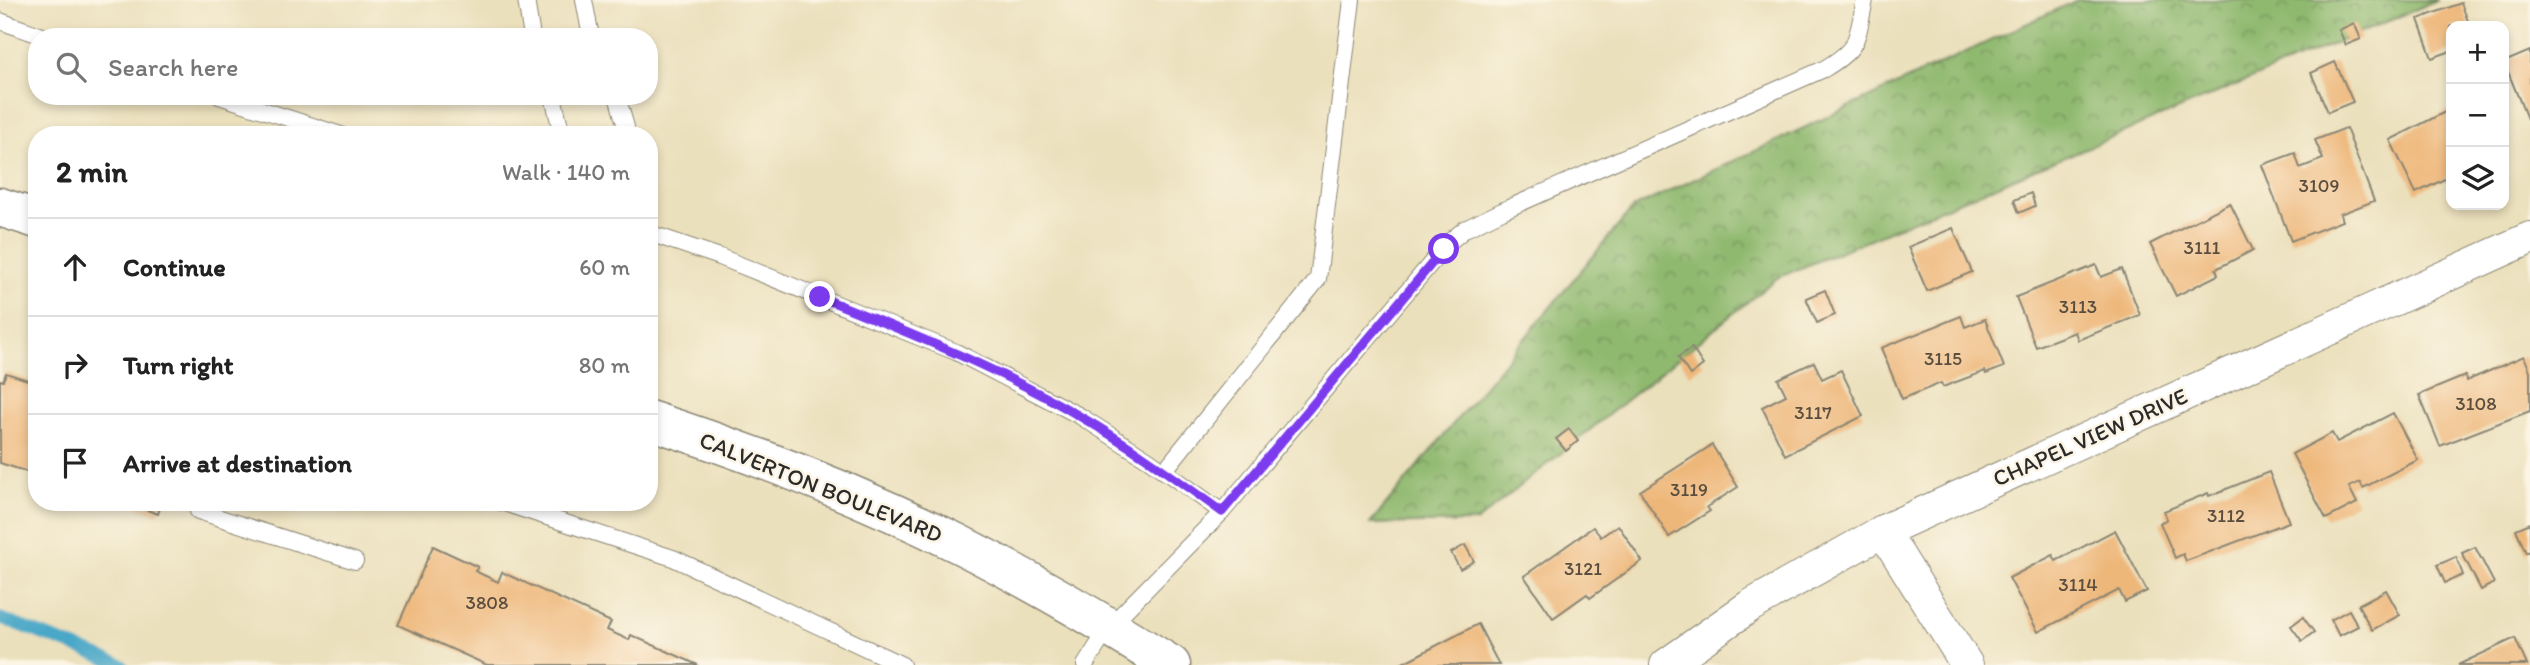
<!DOCTYPE html>
<meta charset="utf-8">
<style>
:root{--surface:#fff;--page:#f2f2f2;--text:#222;--muted:#767676;--line:#e0e0e0}
body{margin:0;font-family:Itim,sans-serif;background:var(--page);color:var(--text)}
.controls{position:absolute;right:21px;top:21px;display:grid;overflow:hidden;border-radius:14px;box-shadow:0 4px 10px #0003}
.controls button{width:63px;height:63px;display:grid;place-items:center;padding:0;border:0;border-bottom:2px solid var(--line);background:var(--surface);color:var(--text);font:35px sans-serif}
.stop{position:absolute;width:21px;height:21px;margin:-16px;border:5px solid #7c3aed;border-radius:50%;background:#fff}
.stop.end{background:#7c3aed;border-color:#fff;box-shadow:0 2px 7px #0008}
.list{margin:0;padding:0;list-style:none}
h2{display:flex;justify-content:space-between;align-items:center;height:91px;margin:0;padding:0 28px;font-size:30px}
h2 small{font-size:23px;font-weight:400;color:var(--muted)}
.list li{display:grid;grid-template-columns:46px 1fr auto;gap:21px;align-items:center;box-sizing:border-box;height:98px;padding:0 28px;border-top:2px solid var(--line)}
.list b{display:block;font-size:26px;white-space:nowrap}
.list em{font-size:23px;font-style:normal;color:var(--muted)}
.icon{flex:none;width:38px;height:38px;fill:none;stroke:currentColor;stroke-width:2;stroke-linecap:round;stroke-linejoin:round}
.map{position:relative;flex:none;width:2530px;height:665px;overflow:hidden}
.search{position:absolute;background:var(--surface);box-shadow:0 4px 10px #0003;left:28px;top:28px;width:630px;height:77px;display:flex;align-items:center;gap:18px;box-sizing:border-box;padding:0 24px;border-radius:28px;color:var(--muted);font-size:26px}
.panel{position:absolute;background:var(--surface);box-shadow:0 4px 10px #0003;left:28px;top:126px;width:630px;height:385px;border-radius:28px}
.map>svg:first-child{display:block}
.forest{fill:url(#forest-crowns);stroke:#5e724e;stroke-width:2}
.lines{fill:none;stroke-linecap:round;stroke-linejoin:round}
.stream{stroke:#48a7c7;stroke-width:12}
.building{fill:#eeb77a}
.service-casing{stroke:#8b8674;stroke-width:18}
.minor-casing{stroke:#8b8674;stroke-width:34}
.tertiary-casing{stroke:#8b8674;stroke-width:41}
.service{stroke:#fff;stroke-width:16}
.minor{stroke:#fff;stroke-width:32}
.tertiary{stroke:#fff;stroke-width:38}
.route{stroke:#7c3aed;stroke-width:9}
.labels{text-anchor:middle;stroke-width:5;stroke-linejoin:round;paint-order:stroke}
.number-label{font-size:19px;fill:#5c4e3f}
.street-label{font-size:23px;fill:#2b2b2b;stroke:#fcf5e5}
</style>
<div class="map">
<svg width="2530" height="665" viewBox="0 0 2530 665">
<defs>
<pattern id="forest-crowns" width="20" height="18" patternUnits="userSpaceOnUse" patternTransform="scale(1.75)"><rect width="20" height="18" fill="#90b970"/><path d="M2 6a3 3 0 1 1 6 0M12 15a3 3 0 1 1 6 0" fill="none" stroke="#76975c"/></pattern>
</defs>
<rect width="100%" height="100%" fill="#fcf5e5"/>
<filter id="ink" filterUnits="userSpaceOnUse"><feTurbulence type="fractalNoise" baseFrequency=".0143" numOctaves="2"/><feDisplacementMap in="SourceGraphic" scale="14" xChannelSelector="R" yChannelSelector="G"/><feConvolveMatrix kernelMatrix="1 2 1 2 8 2 1 2 1" color-interpolation-filters="sRGB"/></filter>
<filter id="wash" filterUnits="userSpaceOnUse"><feTurbulence type="fractalNoise" baseFrequency=".00686" numOctaves="4" result="noise"/><feDisplacementMap in="SourceGraphic" scale="28" xChannelSelector="R" yChannelSelector="G"/><feGaussianBlur stdDeviation="1.57" result="paint"/><feColorMatrix in="noise" values="0 0 0 0 0 0 0 0 0 0 0 0 0 0 0 0 0 1.4 0 .05"/><feComposite in="paint" operator="in"/></filter>
<g filter="url(#wash)">
<rect width="100%" height="100%" fill="#ebe0bc"/>
<polygon class="forest" points="2077,0 2438,0 1777,278 1476,522 1370,524 1633,208"/>
<g class="lines">
<polyline class="stream" points="0,618 122,665"/>
</g>
<g id="blocks">
<g class="building">
<polygon points="2461,3 2470,26 2451,26 2451,51 2432,58 2418,19"/>
<polygon points="2354,23 2361,39 2346,45 2339,30"/>
<polygon points="2530,51 2530,126 2504,62"/>
<polygon points="2335,62 2353,102 2328,112 2311,73"/>
<polygon points="2451,109 2451,176 2416,193 2390,140"/>
<polygon points="2346,128 2374,201 2340,214 2342,221 2291,241 2262,165 2295,153 2300,168 2323,159 2315,140"/>
<polygon points="2031,193 2035,206 2019,213 2014,200"/>
<polygon points="2230,203 2253,250 2216,269 2218,275 2176,296 2150,244"/>
<polygon points="1953,228 1972,272 1927,291 1908,247"/>
<polygon points="2096,265 2101,277 2122,269 2140,315 2078,340 2075,332 2036,347 2016,297"/>
<polygon points="1825,290 1835,315 1817,323 1806,298"/>
<polygon points="1961,316 1965,327 1985,319 2004,367 1986,374 1985,371 1943,387 1941,383 1902,399 1881,348"/>
<polygon points="1692,348 1703,365 1690,375 1678,357"/>
<polygon points="2524,356 2530,371 2530,411 2440,446 2419,395 2465,376 2466,381"/>
<polygon points="1814,362 1822,379 1841,370 1863,416 1785,455 1762,407 1786,395 1778,379"/>
<polygon points="6,373 37,383 37,475 0,463 0,380 3,381"/>
<polygon points="2393,413 2418,460 2363,488 2360,482 2349,487 2357,503 2326,519 2292,454 2332,433 2337,442"/>
<polygon points="1569,429 1578,441 1566,451 1556,439"/>
<polygon points="1712,445 1738,487 1707,507 1710,511 1669,537 1640,491"/>
<polygon points="2269,472 2289,522 2186,561 2183,554 2175,558 2160,523 2167,519 2164,511 2208,493 2209,496"/>
<polygon points="125,502 162,502 158,514"/>
<polygon points="2530,523 2530,551 2526,553 2516,529"/>
<polygon points="1618,525 1642,561 1590,598 1587,594 1553,618 1524,576 1593,527 1601,537"/>
<polygon points="2115,530 2147,591 2125,602 2119,590 2038,632 2009,578 2053,555 2056,561"/>
<polygon points="1465,545 1474,561 1460,569 1451,553"/>
<polygon points="433,546 478,567 475,571 498,582 502,572 611,622 607,630 629,640 631,635 698,665 487,665 398,625"/>
<polygon points="2475,547 2494,583 2481,590 2462,553"/>
<polygon points="2456,557 2463,575 2445,583 2437,565"/>
<polygon points="2386,590 2400,615 2372,630 2358,605"/>
<polygon points="2349,610 2358,626 2339,636 2331,620"/>
<polygon points="2303,617 2314,632 2302,641 2291,626"/>
<polygon points="1478,624 1499,665 1399,665"/>
<polygon points="2515,638 2527,665 2458,665"/>
</g>
</g>
</g>
<g filter="url(#ink)">
<use href="#blocks" fill-opacity="0" stroke="#8b8674" stroke-width="2"/>
<g class="lines">
<defs>
<g id="service">
<polyline points="526,0 532,37"/>
<polyline points="584,0 591,37"/>
<polyline points="0,21 45,37"/>
<polyline points="219,96 341,135"/>
<polyline points="553,96 562,135"/>
<polyline points="617,96 626,127 626,135"/>
<polyline points="649,233 720,257 956,352 1080,416 1149,460 1222,512"/>
<polyline points="1164,471 1318,279 1352,0"/>
<polyline points="201,502 198,511 355,561"/>
<polyline points="501,502 673,558 902,665"/>
<path d="M 1085,665 L 1109,627 L 1222,512 L 1448,243 L 1465,229 L 1502,211 L 1824,69 C 1861,47 1856,40 1865,0"/>
</g>
<g id="minor">
<polyline points="1883,531 1967,665"/>
<polyline points="1666,665 1750,606 1883,531 2530,238"/>
</g>
<g id="tertiary">
<polyline points="0,207 37,219"/>
<path d="M 649,420 C 755,454 860,495 959,544 C 1032,581 1102,622 1171,665"/>
</g>
</defs>
<use href="#service" class="service-casing"/>
<use href="#minor" class="minor-casing"/>
<use href="#tertiary" class="tertiary-casing"/>
<use href="#service" class="service"/>
<use href="#minor" class="minor"/>
<use href="#tertiary" class="tertiary"/>
</g>
</g>
<g class="lines" filter="url(#ink)">
<path class="route" d="M 820,297 C 909,333 998,368 1081,417 C 1130,445 1176,479 1222,512 L 1444,249"/>
</g>
<g class="labels">
<g class="number-label">
<text x="2319" y="192">3109</text>
<text x="2202" y="254">3111</text>
<text x="2078" y="313">3113</text>
<text x="1943" y="365">3115</text>
<text x="2476" y="410">3108</text>
<text x="1813" y="419">3117</text>
<text x="1689" y="496">3119</text>
<text x="2226" y="522">3112</text>
<text x="1583" y="575">3121</text>
<text x="2078" y="591">3114</text>
<text x="487" y="609">3808</text>
</g>
<g class="street-label">
<text transform="translate(2090 437) rotate(-24)" y="8">CHAPEL VIEW DRIVE</text>
<text transform="translate(821 487) rotate(22)" y="8">CALVERTON BOULEVARD</text>
</g>
</g>
</svg>
<div class="controls">
<button>+</button>
<button>−</button>
<button><svg class="icon" aria-label="layers" viewBox="0 0 24 24"><path d="M12 4l9 5-9 5-9-5zM3 14l9 5 9-5"/></svg></button>
</div>
<div class="stop" style="left:1444px;top:249px"></div>
<div class="stop end" style="left:820px;top:297px"></div>
<div class="search"><svg class="icon" aria-label="search" viewBox="0 0 24 24"><circle cx="10" cy="10" r="6"/><path d="M15 15l6 6"/></svg>Search here</div>
<section class="panel">
<h2>2 min<small>Walk · 140 m</small></h2>
<ul class="list">
<li><svg class="icon" aria-label="ahead" viewBox="0 0 24 24"><path d="M12 20V5M6 11l6-6 6 6"/></svg><div><b>Continue</b></div><em>60 m</em></li>
<li><svg class="icon" aria-label="right" viewBox="0 0 24 24"><path d="M7 20v-9h11M14 6l5 5-5 5"/></svg><div><b>Turn right</b></div><em>80 m</em></li>
<li><svg class="icon" aria-label="arrive" viewBox="0 0 24 24"><path d="M6 21V4h12l-3 4 3 4H6"/></svg><div><b>Arrive at destination</b></div></li>
</ul>
</section>
</div>
